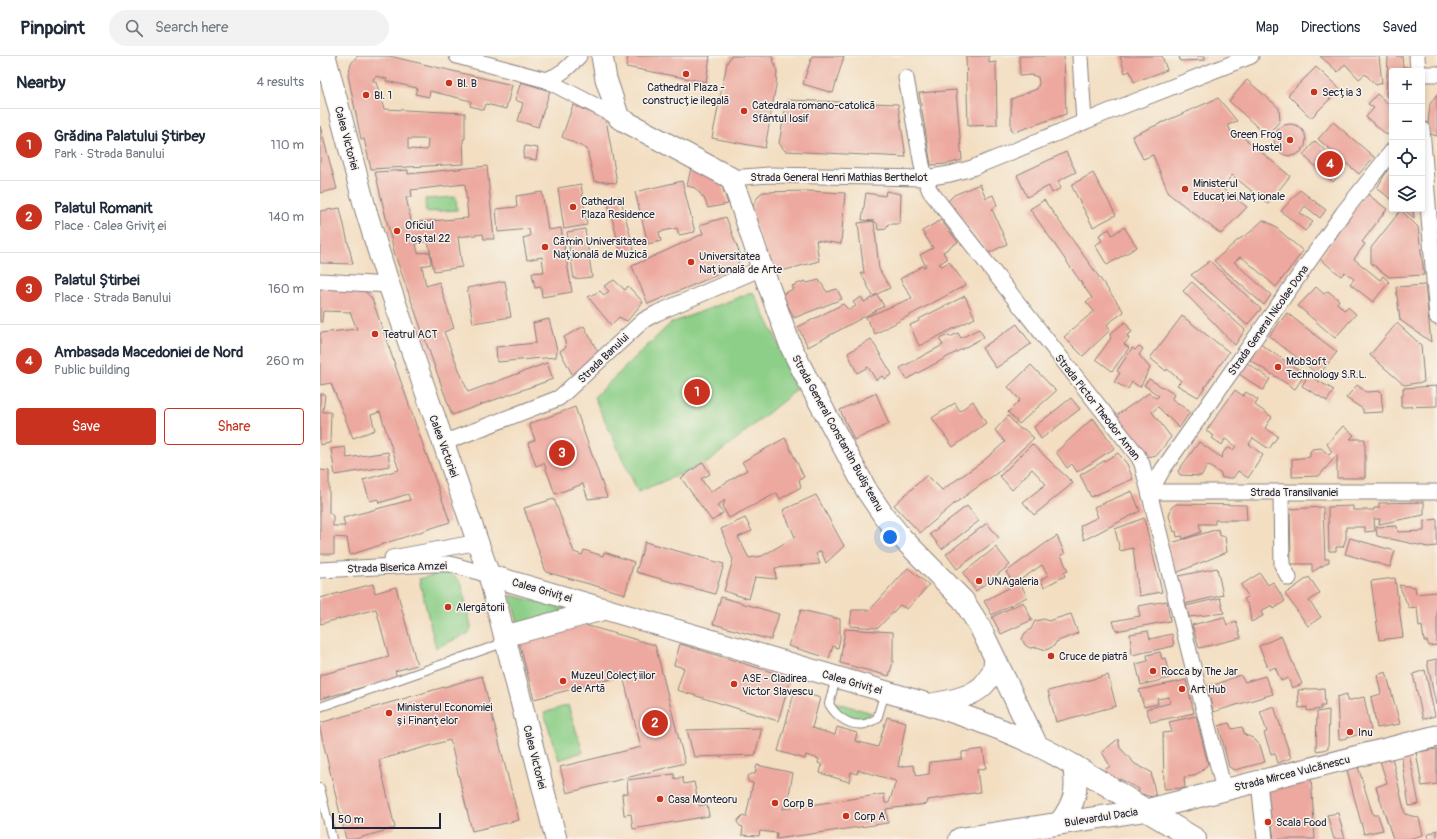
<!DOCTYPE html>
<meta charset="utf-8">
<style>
:root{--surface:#fff;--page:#f2f2f3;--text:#1f2937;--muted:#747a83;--line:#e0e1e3;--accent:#c8321e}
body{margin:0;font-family:Pangolin,sans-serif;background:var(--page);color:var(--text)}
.controls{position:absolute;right:12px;top:12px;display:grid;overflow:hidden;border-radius:4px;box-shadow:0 2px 6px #0003}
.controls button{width:36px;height:36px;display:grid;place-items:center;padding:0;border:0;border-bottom:1px solid var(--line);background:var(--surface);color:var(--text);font:20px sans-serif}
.scale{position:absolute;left:12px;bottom:10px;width:109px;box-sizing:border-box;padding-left:4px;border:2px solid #22223b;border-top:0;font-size:11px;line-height:14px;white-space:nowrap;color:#22223b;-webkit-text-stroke:3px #f7f3e8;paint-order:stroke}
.you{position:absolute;left:570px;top:481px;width:14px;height:14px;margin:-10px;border:3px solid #fff;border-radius:50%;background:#1a73e8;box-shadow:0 0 0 6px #1a73e833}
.badge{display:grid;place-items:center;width:26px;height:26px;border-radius:50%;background:var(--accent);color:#fff;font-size:13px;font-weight:700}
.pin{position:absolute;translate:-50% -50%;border:2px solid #fff;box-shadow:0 1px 4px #0006}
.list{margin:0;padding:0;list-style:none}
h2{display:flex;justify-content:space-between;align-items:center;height:52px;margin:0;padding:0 16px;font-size:17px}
h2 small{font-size:13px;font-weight:400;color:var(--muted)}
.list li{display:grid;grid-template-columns:26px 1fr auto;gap:12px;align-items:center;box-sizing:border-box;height:72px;padding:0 16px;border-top:1px solid var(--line)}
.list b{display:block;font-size:15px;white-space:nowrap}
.list p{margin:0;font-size:13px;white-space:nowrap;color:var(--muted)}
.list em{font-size:13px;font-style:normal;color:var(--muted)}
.actions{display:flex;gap:8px;padding:12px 16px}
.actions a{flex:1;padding:9px 0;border:1px solid var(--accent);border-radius:4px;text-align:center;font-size:14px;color:var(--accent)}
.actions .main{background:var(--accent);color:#fff}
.icon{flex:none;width:22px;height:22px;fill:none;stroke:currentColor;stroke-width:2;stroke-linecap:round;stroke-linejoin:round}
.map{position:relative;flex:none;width:1117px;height:783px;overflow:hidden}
header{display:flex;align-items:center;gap:24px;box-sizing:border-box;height:56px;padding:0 20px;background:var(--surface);border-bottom:1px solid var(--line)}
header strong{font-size:19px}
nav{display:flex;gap:22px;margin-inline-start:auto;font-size:14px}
.search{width:280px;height:36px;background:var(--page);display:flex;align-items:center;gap:10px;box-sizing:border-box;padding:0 14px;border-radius:22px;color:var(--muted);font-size:15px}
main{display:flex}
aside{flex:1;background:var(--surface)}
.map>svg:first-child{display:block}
.green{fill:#8dcf88;stroke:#587862}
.building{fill:#eda99f;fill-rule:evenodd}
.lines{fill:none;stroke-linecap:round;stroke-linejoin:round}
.lane-casing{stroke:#8a807e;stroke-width:10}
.street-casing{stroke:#8a807e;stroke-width:17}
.secondary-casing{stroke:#8a807e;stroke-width:23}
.primary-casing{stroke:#8a807e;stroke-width:24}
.lane{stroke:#fff;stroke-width:8}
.street{stroke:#fff;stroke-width:15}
.secondary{stroke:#fff;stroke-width:21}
.primary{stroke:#fff;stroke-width:22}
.poi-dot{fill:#c8321e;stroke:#f7f3e8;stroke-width:1.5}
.labels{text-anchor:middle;stroke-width:3;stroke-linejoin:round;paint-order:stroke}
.poi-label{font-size:11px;fill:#22223b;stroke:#f7f3e8;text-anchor:start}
.street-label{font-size:11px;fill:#22223b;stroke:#f7f3e8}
</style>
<header>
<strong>Pinpoint</strong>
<div class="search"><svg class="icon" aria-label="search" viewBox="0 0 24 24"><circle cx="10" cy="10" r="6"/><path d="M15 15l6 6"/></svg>Search here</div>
<nav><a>Map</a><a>Directions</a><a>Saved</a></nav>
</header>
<main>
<aside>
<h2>Nearby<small>4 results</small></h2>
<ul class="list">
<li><span class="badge">1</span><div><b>Grădina Palatului Știrbey</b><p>Park · Strada Banului</p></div><em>110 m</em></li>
<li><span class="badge">2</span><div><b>Palatul Romanit</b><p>Place · Calea Griviței</p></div><em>140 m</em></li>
<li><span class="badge">3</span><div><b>Palatul Știrbei</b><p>Place · Strada Banului</p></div><em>160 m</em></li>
<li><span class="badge">4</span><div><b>Ambasada Macedoniei de Nord</b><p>Public building</p></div><em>260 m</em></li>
</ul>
<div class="actions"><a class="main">Save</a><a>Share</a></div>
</aside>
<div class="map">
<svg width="1117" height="783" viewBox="0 0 1117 783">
<rect width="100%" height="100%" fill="#f7f3e8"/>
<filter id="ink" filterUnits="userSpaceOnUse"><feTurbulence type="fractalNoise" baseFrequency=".025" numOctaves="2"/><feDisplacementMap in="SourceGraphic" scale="8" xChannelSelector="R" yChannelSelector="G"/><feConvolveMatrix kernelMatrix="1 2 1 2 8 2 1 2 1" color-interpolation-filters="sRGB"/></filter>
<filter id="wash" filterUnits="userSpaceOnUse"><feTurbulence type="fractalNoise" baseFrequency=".012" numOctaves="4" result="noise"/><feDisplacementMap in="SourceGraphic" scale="16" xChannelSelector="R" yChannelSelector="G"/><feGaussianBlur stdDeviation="0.9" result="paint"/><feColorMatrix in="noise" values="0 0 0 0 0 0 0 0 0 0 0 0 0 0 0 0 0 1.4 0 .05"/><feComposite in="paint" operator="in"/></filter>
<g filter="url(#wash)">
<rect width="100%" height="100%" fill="#f3dec1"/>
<g class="green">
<polygon points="136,141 137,154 106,156 105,143"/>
<polygon points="433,236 480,331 387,407 318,436 274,341 351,267"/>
<polygon points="127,515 141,526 151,571 149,577 116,592 99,523"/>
<polygon points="190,539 259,556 199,571"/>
<path d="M 514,646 L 552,657 C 538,670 520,662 514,646 Z"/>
<polygon points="248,649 263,696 239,704 224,657"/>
</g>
<g id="blocks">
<g class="building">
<path d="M 37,0 L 69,0 L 192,29 L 186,53 L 166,48 L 164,54 L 150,50 L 151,45 L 110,35 L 109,41 L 95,38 L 97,32 L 66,25 L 67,23 L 57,20 L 53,23 L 54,26 L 56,26 L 64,53 L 145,57 L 145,83 L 143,83 L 144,108 L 51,113 L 44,83 L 41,83 L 28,19 L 31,8 ZM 88,83 L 108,83 L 107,94 L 88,93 Z"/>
<polygon points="308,0 390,0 386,26 306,11"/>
<polygon points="411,0 452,0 457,15 456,29 445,92 392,82 407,7"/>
<polygon points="492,0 524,0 513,37 483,28"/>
<polygon points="646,0 669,0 669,7 676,6 677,69 648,70"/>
<polygon points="699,0 744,0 746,58 695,76 691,73 691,43 717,33 719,27 718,21 711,19 700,20"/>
<polygon points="800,0 842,0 847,14 814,26 810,15 805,17"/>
<polygon points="859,0 885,0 885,4 860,5"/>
<polygon points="1000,0 1059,0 1062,27 1056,29 1045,18 1039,23 1025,8 1018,16"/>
<polygon points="1068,0 1082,0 1083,11 1088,11 1089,15 1072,15 1072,46 1066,40"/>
<polygon points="996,11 1020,33 991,62 968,39"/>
<polygon points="927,24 959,52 960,65 947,80 909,45"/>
<polygon points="201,26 230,35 218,71 198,65 203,47 195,44"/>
<polygon points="636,34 642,104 627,108 611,109 599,37"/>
<polygon points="1057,38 1072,51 1072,73 1067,79 1046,61 1054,52 1048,48"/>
<polygon points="1117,38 1117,80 1110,78 1108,67 1110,48"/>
<polygon points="898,42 917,65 908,69 911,76 917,76 970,120 948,148 912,119 902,132 927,151 901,178 849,138 833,99 823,103 812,80"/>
<polygon points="467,44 578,48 586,101 465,95 459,87"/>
<polygon points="253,49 286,63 297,127 274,125 267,93 242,81"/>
<polygon points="1013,66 1054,101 1039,118 998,83"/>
<circle cx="970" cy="84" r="16"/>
<polygon points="0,70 17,133 0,137"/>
<polygon points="995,85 1025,113 1013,126 983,99"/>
<polygon points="205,90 218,92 216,104 203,102"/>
<polygon points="746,96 756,116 738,125 741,132 732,137 729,130 707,141 697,119"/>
<path d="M 167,110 L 174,183 L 164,183 L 163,178 L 138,181 L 142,211 L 114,215 L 108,185 L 96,188 L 98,197 L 110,196 L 111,208 L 102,210 L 106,230 L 119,226 L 134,272 L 124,276 L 148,336 L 227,307 L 233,323 L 132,359 L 75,199 L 55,116 L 88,114 L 88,118 ZM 145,128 L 148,162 L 97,166 L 92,169 L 86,141 L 92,141 L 91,134 Z"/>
<polygon points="1072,111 1072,144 1057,132 1068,113"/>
<polygon points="371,112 394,119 401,127 408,148 388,152 384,142 375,132 367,130"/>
<polygon points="773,117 796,159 773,171 751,129"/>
<polygon points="362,125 375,176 359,179 357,172 339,176 341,185 328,188 315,136"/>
<polygon points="261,128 267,169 244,173 238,132"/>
<polygon points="660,128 666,142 673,139 677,149 672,153 687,188 669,197 628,145 634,139"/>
<polygon points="980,134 1006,154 1000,162 985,150 980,157 993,166 985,175 961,155"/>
<polygon points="487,135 525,137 521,188 496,184 499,205 454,217 431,158 434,147 440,138 443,136"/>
<polygon points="566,135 581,138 580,168 568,168 566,173 558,174 557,167 554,165 559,213 570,232 553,240 541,217 544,217 538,167 554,165 542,164 546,137 565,140"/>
<polygon points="222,136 228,174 241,172 252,236 222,241 221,231 215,232 212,217 224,216 222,201 207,204 203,182 210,180 209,173 178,176 176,153 197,151 196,140"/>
<polygon points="1046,137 1067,153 1042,186 1045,188 1034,203 1060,224 1063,220 1069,226 1053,246 1030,228 1034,223 1025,216 1021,220 1000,203 1014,181"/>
<polygon points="300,140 314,194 301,197 287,143"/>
<polygon points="724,144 804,256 787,268 790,274 763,300 744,281 774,255 766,246 772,242 710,153"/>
<polygon points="20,152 33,208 0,207 0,155"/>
<polygon points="1083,153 1093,153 1094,162"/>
<polygon points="1081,154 1098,171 1104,219 1069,221 1051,207 1051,192"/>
<polygon points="406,161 421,201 416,211 328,248 312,210 383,178 380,169"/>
<polygon points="621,164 638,186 623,196 627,203 619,208 622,210 629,206 646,229 555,278 546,261 592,242 580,223 602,210 604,211 606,210 600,199 613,192 602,175"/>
<polygon points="943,164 953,169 983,195 956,231 923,202 920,201 914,206 951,239 944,249 894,205 918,184 929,177"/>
<polygon points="804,171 817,191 787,209 775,189 782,185 779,179 789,173 792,179"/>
<polygon points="265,173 272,221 254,223 247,176"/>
<polygon points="890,205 941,253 927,269 871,219"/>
<polygon points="294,224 305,234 308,230 323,246 307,265 299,261 291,269 268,241 280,235 284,239 289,235 284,230"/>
<polygon points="499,224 507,236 517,233 522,243 474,262 462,238 474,233 472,230 485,225 487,227"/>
<polygon points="185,225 191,261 153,267 147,232"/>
<polygon points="872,226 925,274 915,289 863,235"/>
<polygon points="1105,229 1111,286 1080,264 1076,231"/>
<polygon points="0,231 40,233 47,237 52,243 130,466 30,499 27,482 14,481 14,498 0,498 0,414 9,415 9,456 13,460 13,470 25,470 23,462 90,444 88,438 59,447 58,443 50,445 43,424 79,414 60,356 51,359 55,374 33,382 11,327 0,329 0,277 37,273 30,256 3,255 2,266 0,266"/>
<polygon points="996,231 1004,238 1008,235 1019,244 1017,247 1024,254 1028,251 1036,258 1015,282 978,250"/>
<polygon points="557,239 564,250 488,291 478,271 523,248 529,254 536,250 533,246 541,241 544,246"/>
<polygon points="645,240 655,262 599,290 590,269 599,265 599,263"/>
<polygon points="967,257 1017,296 999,319 949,280"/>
<polygon points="862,260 909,296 878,341 857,329 861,325 847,313 846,315 830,302"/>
<polygon points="229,263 237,294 236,301 177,306 176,291 216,287 213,267"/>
<polygon points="805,266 812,276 807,279 809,283 804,288 809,292 792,315 776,303 791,282 790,278"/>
<polygon points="1077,267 1101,289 1104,326 1084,329 1050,299"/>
<polygon points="697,268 711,288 676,312 662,292"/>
<polygon points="264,270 279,298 253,320 240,295 246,291 244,281"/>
<polygon points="659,273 664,281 587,323 580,312 623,289 619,283 628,279 630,281 638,277 641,282"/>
<polygon points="551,283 572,318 565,323 562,320 556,324 548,311 537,317 528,297"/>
<polygon points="940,288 985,318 975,333 930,304"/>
<polygon points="819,290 823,293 819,299 830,312 820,331 812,326 808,333 794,326 800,317 797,315 812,292 815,294"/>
<polygon points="927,307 950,323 943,334 919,318"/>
<polygon points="711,309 736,335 699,368 688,356 700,344 688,331"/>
<polygon points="988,319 1014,334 1007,345 982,330"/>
<polygon points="829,323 854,338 852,343 870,356 859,372 838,351 832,356 851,381 837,399 826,401 794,361 829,337 836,342 839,340 824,329"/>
<polygon points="1037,329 1046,336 1061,335 1063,356 1043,357 1043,353 1026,342"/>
<polygon points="1117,330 1117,350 1081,351 1081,340 1083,340 1083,332"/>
<polygon points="915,334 923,340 926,336 938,344 935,349 952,361 945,372 958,380 949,393 933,382 929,388 943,399 928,422 918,415 913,422 902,422 901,418 888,409 881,420 860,419 858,415 879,386 902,402 903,397 905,394 909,392 913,394 916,390 905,383 902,389 892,382 894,380 886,375"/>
<polygon points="556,337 569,368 534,384 520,354"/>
<polygon points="0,338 5,338 3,356 11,356 10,387 0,389"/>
<polygon points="751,342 760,353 721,383 714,371"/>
<polygon points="653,345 666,367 633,391 612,362 635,347 640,355"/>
<polygon points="255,351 287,441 268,443 263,428 235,438 224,407 216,410 208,387 215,384 209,368"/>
<polygon points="688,360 700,373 704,373 714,382 677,417 634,448 600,477 574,449 607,419 622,434 662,406 685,386 675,374"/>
<polygon points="773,362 795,392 757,416 752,408 747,412 736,396"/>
<polygon points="1023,370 1034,379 1030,383 1045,383 1045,422 1017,422 1017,399 999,420 972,421 972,403 990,401 990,396 992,393 1001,392 1009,399 1012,396 1007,388"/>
<polygon points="465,382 484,421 479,424 481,431 460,443 457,437 409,462 403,452 405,444 397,450 403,457 392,465 361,422 383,406 390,418 381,423 390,436 427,414 422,406"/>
<polygon points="712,388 753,427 714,459 703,446 726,428 712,413 692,434 680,420"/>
<polygon points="25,391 27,402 68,396 70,410 15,419 11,393"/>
<polygon points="798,397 807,408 813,423 771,441 760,419"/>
<polygon points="812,435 820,455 764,484 760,470 778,461 774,451"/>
<polygon points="496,439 524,490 506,507 501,495 496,498 500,508 455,512 456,523 435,521 429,543 404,535 413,504 401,473 425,462 432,475 418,481 429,502 442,500 475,481 463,454"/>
<polygon points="234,443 254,496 262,499 264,494 283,500 284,496 314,506 305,538 226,516 204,452"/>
<polygon points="1104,446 1104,459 1059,468 1060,463 1054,463 1055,475 1045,476 1045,471 1026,471 1026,482 1023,491 1016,491 1016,495 1009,495 1008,451 1033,450 1033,454 1054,454 1054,452 1059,452 1059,447"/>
<polygon points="856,448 926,449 927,464 895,464 895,468 879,468 881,476 863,483 862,480 857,481 856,475 854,476 849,460 851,452"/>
<polygon points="647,450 659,465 622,493 610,478"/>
<polygon points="1003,451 1005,503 1009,503 1009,506 992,516 992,508 971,508 970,453"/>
<polygon points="824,462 842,536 819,540 813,492 800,495 795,473"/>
<polygon points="1117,463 1117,490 1108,491 1057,480 1056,471 1077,470 1078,476 1104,475 1104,465"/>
<polygon points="667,467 679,482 637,513 626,498"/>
<polygon points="898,473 900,480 905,480 907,496 856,517 848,488"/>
<polygon points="737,480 745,498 741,499 748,515 744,517 745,520 724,531 721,524 728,519 722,509 694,528 686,516 726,487"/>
<polygon points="1030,482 1075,495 1070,511 1025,498"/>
<polygon points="325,486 404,508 395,538 316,516"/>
<polygon points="676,491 690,509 656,535 643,517"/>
<polygon points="588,512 609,529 587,553 580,549 558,572 530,570 532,554 550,554"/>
<polygon points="897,512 903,539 865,548 858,520"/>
<polygon points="940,517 948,529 953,526 965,545 954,553 952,549 941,555 943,560 931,566 929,551 924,543 928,540 921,529"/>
<polygon points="989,521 1000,537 989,545 1001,561 988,570 965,538"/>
<polygon points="1075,522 1083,581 1059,584 1051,525"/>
<polygon points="700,526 707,541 672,559 664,545"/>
<polygon points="53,528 55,537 76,531 97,609 75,615 77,622 0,643 0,619 69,601 56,553 0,568 0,542"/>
<polygon points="1079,529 1095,531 1096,538 1117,536 1117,589 1109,590 1107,585 1104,585 1102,570 1099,571 1097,551 1089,552"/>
<polygon points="401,541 459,558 451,584 393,568"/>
<polygon points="900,542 904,557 869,561 866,550"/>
<polygon points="847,545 850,565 796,575 793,565 820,560 818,550"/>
<polygon points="703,546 712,564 681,578 672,561"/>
<polygon points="481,554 520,563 520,583 518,592 513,590 509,602 468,590"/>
<polygon points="751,558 758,577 736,586 734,590 726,594 717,591 710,592 705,589 702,583 705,577 711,573 715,565 724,563 728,565"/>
<polygon points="904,561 907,569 916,565 921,582 879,592 872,569"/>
<polygon points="265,569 335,589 365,707 247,737 240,711 321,691 303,620 214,643 199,586"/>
<polygon points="525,573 573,576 573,606 569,620 520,607"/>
<polygon points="828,575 830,583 852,578 854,590 812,599 810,578"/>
<polygon points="961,580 982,628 972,632 968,622 961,625 955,611 949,614 939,590"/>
<polygon points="360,588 471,622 458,665 357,634 364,612 354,609"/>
<polygon points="840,596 842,603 845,602 850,622 821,629 816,608 828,605 827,599"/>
<polygon points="1117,603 1117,649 1116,649 1107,605"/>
<polygon points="1105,614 1115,660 1103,663 1093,618"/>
<polygon points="1066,616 1080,668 1057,672 1051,641 1061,638 1057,619"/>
<polygon points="788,619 796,650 736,666 728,635"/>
<polygon points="920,619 925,626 945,620 953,638 893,656 887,630 897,628"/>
<polygon points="162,620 199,764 152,775 130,684 59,704 75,772 35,783 26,783 0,673 0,667"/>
<polygon points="866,624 874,657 831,666 826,653 850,647 849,641 837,643 838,648 824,651 819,634"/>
<polygon points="1004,632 1005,650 1001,650 1001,653 987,655 987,651 979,652 978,634"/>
<polygon points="475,634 500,642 492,672 515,679 517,671 537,677 535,685 558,691 567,661 586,666 578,711 593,709 597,720 609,718 610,706 642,703 642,696 663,693 666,712 657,714 660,736 608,744 607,748 566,753 568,767 456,783 457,777 440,775 439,780 422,779 423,771 420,770 417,766 419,763 422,760 426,761 433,727 429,726 427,723 428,720 432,718 435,718 437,709 473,717 468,744 465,744 463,753 564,738 565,747 569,747 576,725 538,714 537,718 531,716 529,726 500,717 502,709 498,707 499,703 486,699 485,703 458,695"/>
<polygon points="1027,638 1027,645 1044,641 1051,675 1019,684 1017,641"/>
<polygon points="954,650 971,702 958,707 955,697 951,698 944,677 947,676 940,655"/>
<polygon points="1009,654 1008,693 996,695 997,656"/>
<polygon points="876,660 888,708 880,716 873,720 864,721 865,732 844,733 843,677 852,676 849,666"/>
<polygon points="909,667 912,673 922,671 925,679 933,682 940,689 945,706 915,714 909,711 899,670"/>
<polygon points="442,672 435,699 374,701 367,674"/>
<polygon points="798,683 800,692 815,708 831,716 836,742 818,737 819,733 800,723 795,727 785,714 790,710 782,696"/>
<polygon points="1117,693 1117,728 1102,730 1096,696"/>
<polygon points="1089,697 1099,748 1089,750 1081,698"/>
<polygon points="1072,701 1085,758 1099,762 1103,779 1089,783 1073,783 1056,731 1067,727 1060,705"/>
<polygon points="1038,711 1053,759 1058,759 1063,774 1044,778 1027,714"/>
<polygon points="354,718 355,723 362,721 364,728 374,726 379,750 387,748 389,760 313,773 311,758 304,759 302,738 308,737 307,724"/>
<polygon points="991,721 995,783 954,783 947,731"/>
<polygon points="1018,757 1025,783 1014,783 1007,759"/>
<polygon points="1117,774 1117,783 1109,783 1107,779"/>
</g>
</g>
</g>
<g filter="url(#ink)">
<use href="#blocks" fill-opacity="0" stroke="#8a807e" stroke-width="1"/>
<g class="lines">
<defs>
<g id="lane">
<path d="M 516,622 L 509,648 C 516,660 529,671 545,668 C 549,667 553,664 557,663 L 565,636"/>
<polyline points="0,651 186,586"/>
<polyline points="0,732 12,783"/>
</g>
<g id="street">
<polyline points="137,0 226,24 299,62"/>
<polyline points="760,0 764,66"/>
<polyline points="1097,0 1098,15"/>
<polyline points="1102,18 1117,18"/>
<polyline points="586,22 602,109 607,128 610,135 818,400 822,408 904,734"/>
<path d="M 226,24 C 241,19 249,11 259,0"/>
<polyline points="1102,73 1117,261"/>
<polyline points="411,122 449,119 605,122 630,118 652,112 684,99 788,56 931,0"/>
<polyline points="0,225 69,229"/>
<polyline points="123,387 239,342 324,264 337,257 442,212"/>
<polyline points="830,436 843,413 1023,157 1072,95"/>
<polyline points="830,436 1117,436"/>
<polyline points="961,436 962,509 969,522"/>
<polyline points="72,502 159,486"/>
<polyline points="0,514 113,508 130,508 169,519"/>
<polyline points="939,726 945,783"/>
</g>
<g id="secondary">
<polyline points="5,0 46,155 69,229 169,519 236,783"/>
<polyline points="282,0 286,23 299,62 411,122 419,143 442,212 471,291 488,325 547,435 564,460 582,482 643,544 659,569 717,689"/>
<path d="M 169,519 L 608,648 C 645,660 681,672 716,689 C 754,707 790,732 826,754 L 1117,680"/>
<polyline points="185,580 285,553"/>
<path d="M 612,648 C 633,644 661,641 671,618 C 674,614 674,608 675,603"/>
</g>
<g id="primary">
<path d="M 740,767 C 755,746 758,736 754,710"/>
<polyline points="640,783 826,754 875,783"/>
</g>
</defs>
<use href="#lane" class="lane-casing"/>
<use href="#street" class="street-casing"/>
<use href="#secondary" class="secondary-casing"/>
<use href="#primary" class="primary-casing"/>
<use href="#lane" class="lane"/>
<use href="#street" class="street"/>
<use href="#secondary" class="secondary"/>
<use href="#primary" class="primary"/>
</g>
</g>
<g class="poi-dot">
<circle cx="366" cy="18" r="4"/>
<circle cx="129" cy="27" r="4"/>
<circle cx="994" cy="36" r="4"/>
<circle cx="46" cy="39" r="4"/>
<circle cx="424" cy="55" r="4"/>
<circle cx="970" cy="84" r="4"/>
<circle cx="865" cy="133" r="4"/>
<circle cx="253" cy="151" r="4"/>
<circle cx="77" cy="175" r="4"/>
<circle cx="225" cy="191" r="4"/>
<circle cx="371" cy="206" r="4"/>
<circle cx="55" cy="278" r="4"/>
<circle cx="958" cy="311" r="4"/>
<circle cx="659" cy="525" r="4"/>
<circle cx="128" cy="551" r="4"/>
<circle cx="731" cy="600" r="4"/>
<circle cx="833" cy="615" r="4"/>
<circle cx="243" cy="625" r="4"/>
<circle cx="414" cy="628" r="4"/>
<circle cx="862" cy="633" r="4"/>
<circle cx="69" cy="657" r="4"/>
<circle cx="1030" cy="676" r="4"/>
<circle cx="340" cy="743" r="4"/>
<circle cx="455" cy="747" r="4"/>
<circle cx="526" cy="760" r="4"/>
<circle cx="948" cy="766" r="4"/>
</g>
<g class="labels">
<g class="poi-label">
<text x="137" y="31">Bl. B</text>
<text x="366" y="35" text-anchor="middle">Cathedral Plaza -<tspan x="366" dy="13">construcție ilegală</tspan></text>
<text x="1002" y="40">Secția 3</text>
<text x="54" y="43">Bl. 1</text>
<text x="432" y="53">Catedrala romano-catolică<tspan x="432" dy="13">Sfântul Iosif</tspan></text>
<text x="962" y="82" text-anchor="end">Green Frog<tspan x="962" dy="13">Hostel</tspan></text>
<text x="873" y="131">Ministerul<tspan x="873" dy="13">Educației Naționale</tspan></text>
<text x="261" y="149">Cathedral<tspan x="261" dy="13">Plaza Residence</tspan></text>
<text x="85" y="173">Oficiul<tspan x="85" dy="13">Poștal 22</tspan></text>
<text x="233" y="189">Cămin Universitatea<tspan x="233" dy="13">Națională de Muzică</tspan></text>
<text x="379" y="204">Universitatea<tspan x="379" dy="13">Națională de Arte</tspan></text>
<text x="63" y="282">Teatrul ACT</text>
<text x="966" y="309">MobSoft<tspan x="966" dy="13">Technology S.R.L.</tspan></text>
<text x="667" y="529">UNAgaleria</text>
<text x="136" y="555">Alergătorii</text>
<text x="739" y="604">Cruce de piatră</text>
<text x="841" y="619">Rocca by The Jar</text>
<text x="251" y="623">Muzeul Colecțiilor<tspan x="251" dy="13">de Artă</tspan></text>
<text x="422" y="626">ASE - Cladirea<tspan x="422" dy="13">Victor Slavescu</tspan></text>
<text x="870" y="637">Art Hub</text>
<text x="77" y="655">Ministerul Economiei<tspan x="77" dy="13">și Finanțelor</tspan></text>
<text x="1038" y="680">Inu</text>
<text x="348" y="747">Casa Monteoru</text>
<text x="463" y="751">Corp B</text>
<text x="534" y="764">Corp A</text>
<text x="956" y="770">Scala Food</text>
</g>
<g class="street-label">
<text transform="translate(27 82) rotate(75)" y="4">Calea Victoriei</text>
<text x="519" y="125">Strada General Henri Mathias Berthelot</text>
<text transform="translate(948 264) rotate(-55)" y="4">Strada General Nicolae Dona</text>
<text transform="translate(283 302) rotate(-44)" y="4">Strada Banului</text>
<text transform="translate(778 351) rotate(52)" y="4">Strada Pictor Theodor Aman</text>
<text transform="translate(518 377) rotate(61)" y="4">Strada General Constantin Budișteanu</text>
<text transform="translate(124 390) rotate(70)" y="4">Calea Victoriei</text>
<text x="974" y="440">Strada Transilvaniei</text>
<text transform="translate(77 511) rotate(-2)" y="4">Strada Biserica Amzei</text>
<text transform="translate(222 534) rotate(16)" y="4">Calea Griviței</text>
<text transform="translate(532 626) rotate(16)" y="4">Calea Griviței</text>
<text transform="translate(215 701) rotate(76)" y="4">Calea Victoriei</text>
<text transform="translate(972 717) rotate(-14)" y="4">Strada Mircea Vulcănescu</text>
<text transform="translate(781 761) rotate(-9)" y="4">Bulevardul Dacia</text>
</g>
</g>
</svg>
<div class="controls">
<button>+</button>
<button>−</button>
<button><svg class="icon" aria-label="locate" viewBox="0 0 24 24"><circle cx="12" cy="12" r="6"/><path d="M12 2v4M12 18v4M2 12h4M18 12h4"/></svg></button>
<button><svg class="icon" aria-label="layers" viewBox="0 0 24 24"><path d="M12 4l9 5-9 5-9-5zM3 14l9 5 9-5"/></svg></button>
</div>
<div class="scale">50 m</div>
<div class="you"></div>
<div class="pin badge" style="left:377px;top:336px">1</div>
<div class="pin badge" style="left:335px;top:667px">2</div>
<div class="pin badge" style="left:242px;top:397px">3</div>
<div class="pin badge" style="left:1010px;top:108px">4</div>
</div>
</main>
